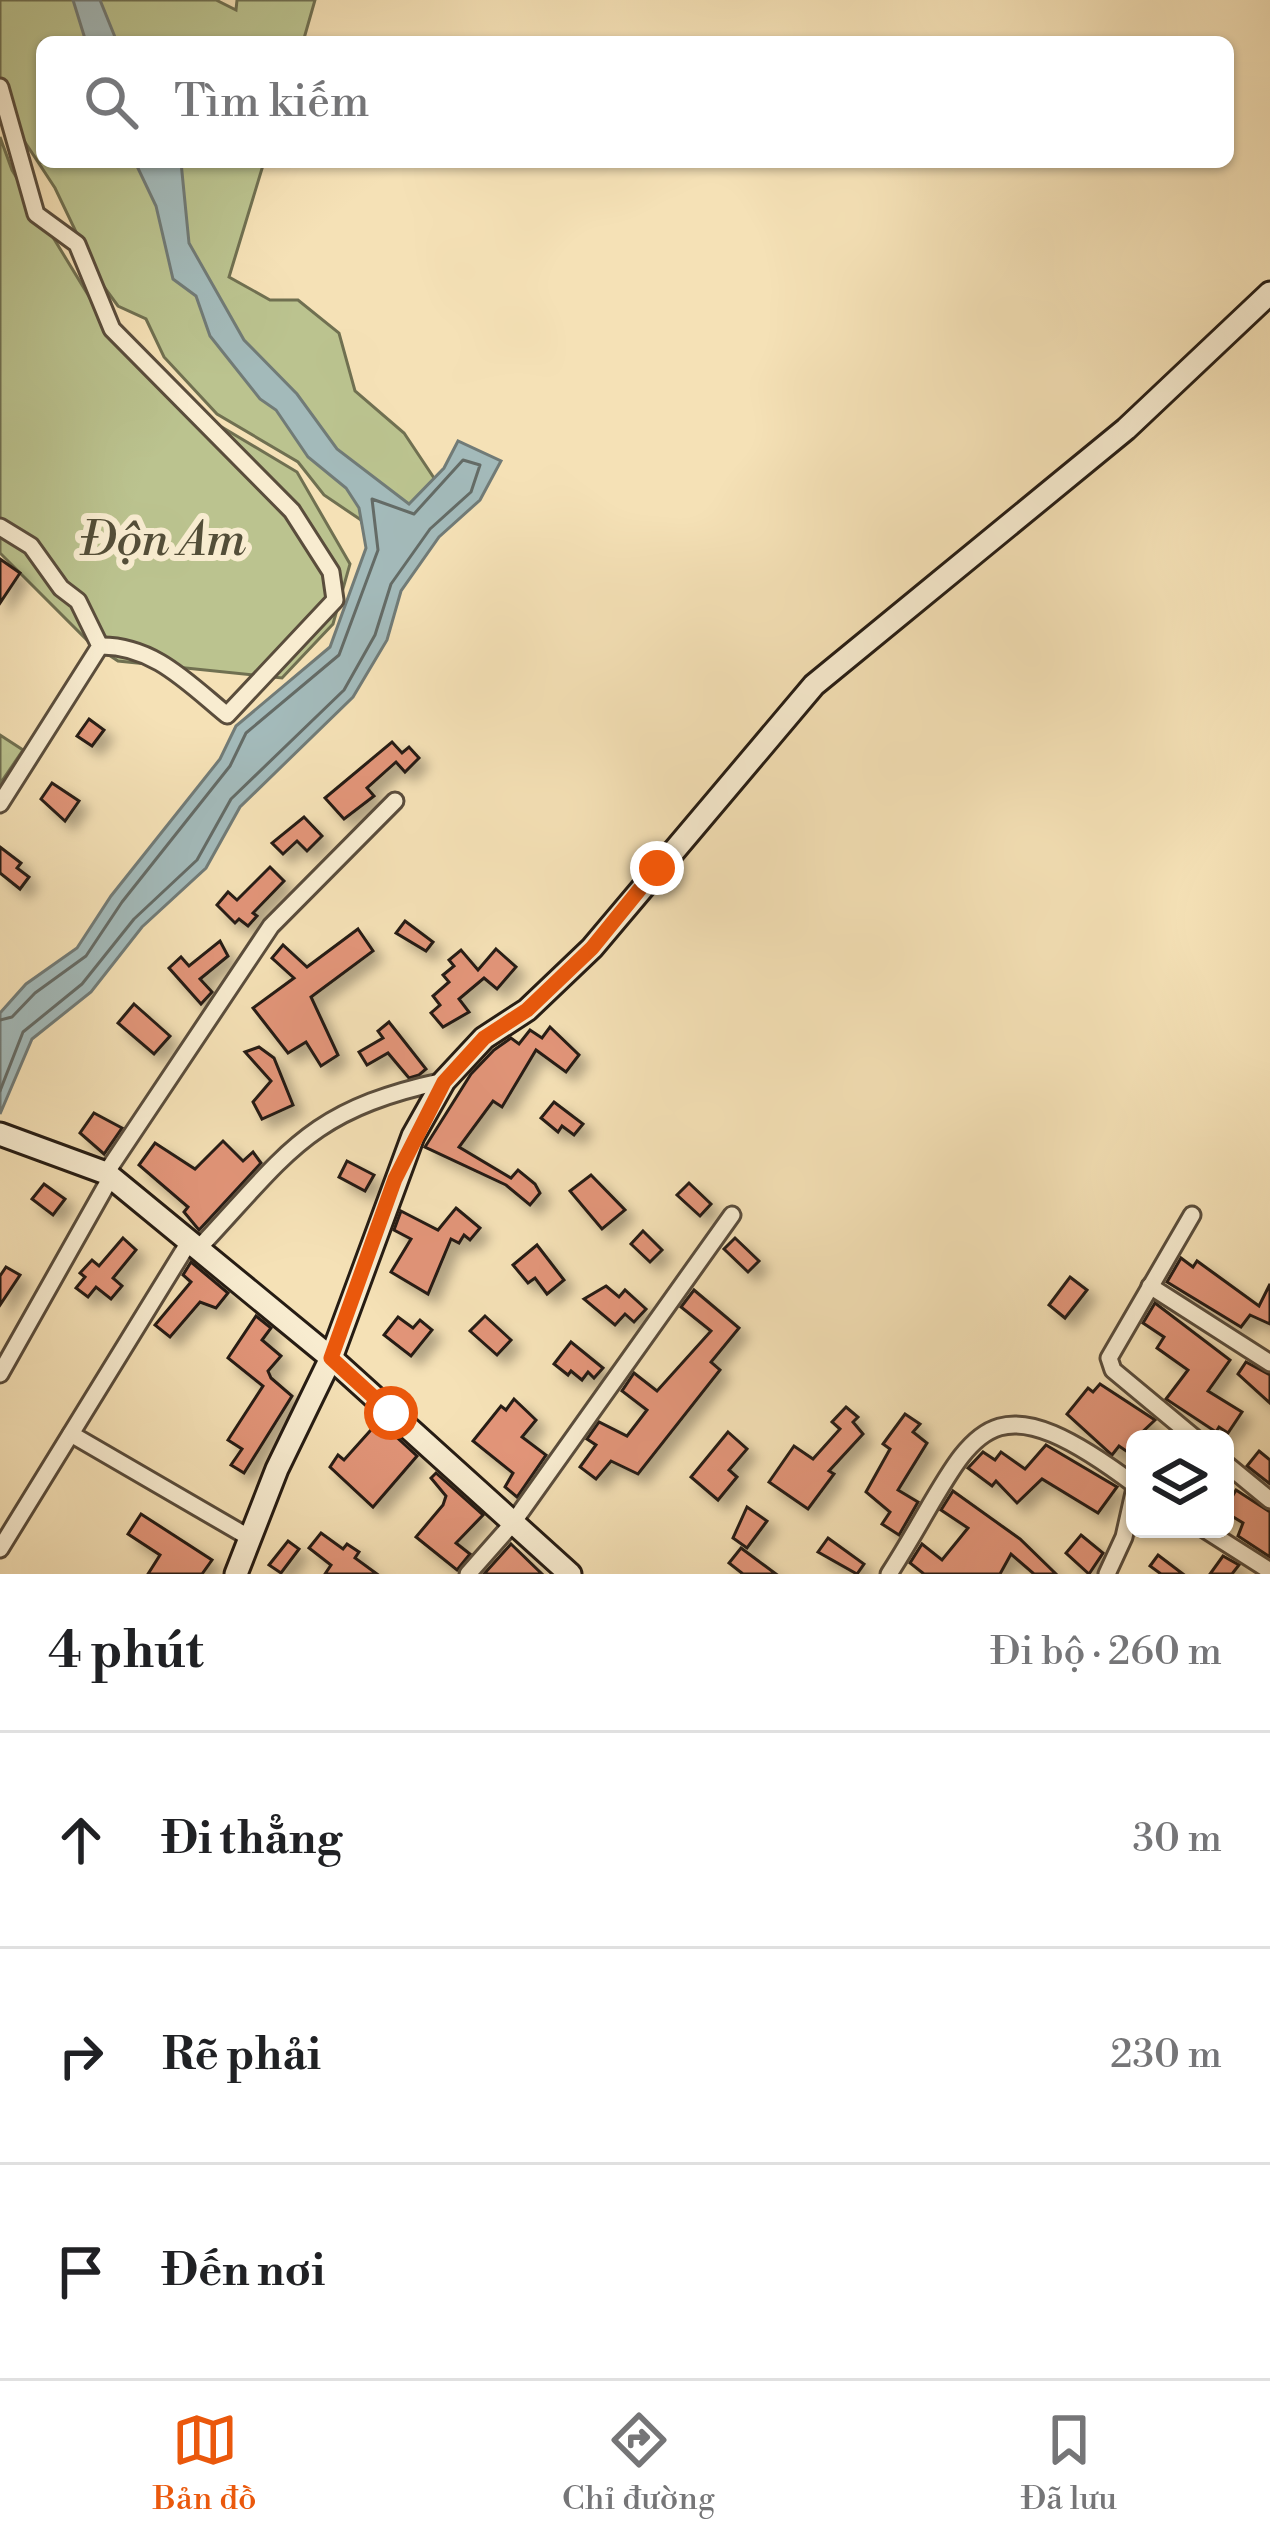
<!DOCTYPE html>
<html lang="vi">
<meta charset="utf-8">
<style>
:root{--surface:#fff;--page:#f2f2f2;--text:#202124;--muted:#757577;--line:#e0e0e0;--accent:#ea580c}
body{margin:0;font-family:"Libre Bodoni",serif;background:var(--page);color:var(--text)}
.controls{position:absolute;right:36px;bottom:36px;display:grid;overflow:hidden;border-radius:18px;box-shadow:0 3px 9px #0004}
.controls button{width:108px;height:108px;display:grid;place-items:center;padding:0;border:0;border-bottom:3px solid var(--line);background:var(--surface);color:var(--text);font:60px sans-serif}
.stop{position:absolute;width:36px;height:36px;margin:-27px;border:9px solid #ea580c;border-radius:50%;background:#fff}
.stop.end{background:#ea580c;border-color:#fff;box-shadow:0 3px 12px #0008}
.list{margin:0;padding:0;list-style:none}
h2{display:flex;justify-content:space-between;align-items:center;height:156px;margin:0;padding:0 48px;font-size:51px}
h2 small{font-size:39px;font-weight:400;color:var(--muted)}
.list li{display:grid;grid-template-columns:78px 1fr auto;gap:36px;align-items:center;box-sizing:border-box;height:216px;padding:0 48px;border-top:3px solid var(--line)}
.list b{display:block;font-size:45px;white-space:nowrap}
.list em{font-size:39px;font-style:normal;color:var(--muted)}
.icon{flex:none;width:66px;height:66px;fill:none;stroke:currentColor;stroke-width:2;stroke-linecap:round;stroke-linejoin:round}
.map{position:relative;flex:none;width:1270px;height:1574px;overflow:hidden}
.search{position:absolute;background:var(--surface);box-shadow:0 3px 9px #0004;left:36px;right:36px;top:36px;height:132px;display:flex;align-items:center;gap:30px;box-sizing:border-box;padding:0 42px;border-radius:18px;color:var(--muted);font-size:45px}
.sheet{height:804px;background:var(--surface)}
nav{display:flex;justify-content:space-around;align-items:center;box-sizing:border-box;height:168px;border-top:3px solid var(--line);background:var(--surface);font-size:33px;color:var(--muted)}
nav a{display:grid;justify-items:center;gap:6px}
nav .on{color:var(--accent)}
.map>svg:first-child{display:block}
.green{fill:#bbc38f;stroke:#707051;stroke-width:3}
.water{fill:#a3baba;stroke:#717b77;stroke-width:3}
.lines{fill:none;stroke-linecap:round;stroke-linejoin:round}
.shore{stroke:#646b66;stroke-width:3}
.building{fill:#e29579;stroke:#261c13;stroke-width:3;filter:url(#shadow)}
.street-casing{stroke:#5a4d3c;stroke-width:21}
.secondary-casing{stroke:#261c13;stroke-width:27}
.street{stroke:#f8ecd0;stroke-width:15}
.secondary{stroke:#f8ecd0;stroke-width:21}
.route{stroke:#ea580c;stroke-width:15}
.labels{text-anchor:middle;stroke-width:12;stroke-linejoin:round;paint-order:stroke}
.park-label{font-size:48px;font-style:italic;fill:#534e38;stroke:#f8ecd0}
</style>
<div class="map">
<svg width="1270" height="1574" viewBox="0 0 1270 1574">
<defs>
<filter id="shadow"><feDropShadow dx="9" dy="9" stdDeviation="6" flood-color="#0004"/></filter>
</defs>
<rect width="100%" height="100%" fill="#f5e1b6"/>
<filter id="stains"><feTurbulence type="fractalNoise" baseFrequency=".00167" numOctaves="4"/><feColorMatrix values="0 0 0 0 .2 0 0 0 0 .09 0 0 0 0 .02 0 0 0 .5 -.17"/></filter>
<radialGradient id="worn" r=".72"><stop offset=".6" stop-color="#630" stop-opacity="0"/><stop offset="1" stop-color="#630" stop-opacity=".3"/></radialGradient>
<g class="green">
<polygon points="0,0 216,0 236,10 237,0 315,0 303,42 42,42 42,162 264,162 229,277 270,300 298,300 339,333 355,391 404,433 446,496 385,593 361,520 324,495 298,462 217,414 164,357 146,319 118,306 99,280 55,188 0,104"/>
<polygon points="0,137 12,170 104,321 205,417 297,472 350,564 333,624 282,678 118,661 88,641 0,553"/>
<polygon points="0,735 23,750 0,784"/>
</g>
<g class="water">
<polygon points="73,0 100,0 117,42 86,42"/>
<polygon points="135,162 181,162 189,243 244,340 297,394 337,449 409,504 444,468 458,441 501,461 480,500 439,537 401,591 387,640 353,697 240,807 206,868 142,927 91,992 32,1039 0,1114 0,1013 26,984 77,948 111,896 220,759 236,726 330,647 366,548 359,508 346,488 308,457 276,410 260,399 210,336 196,296 173,279 156,206"/>
</g>
<g class="lines">
<polyline class="shore" points="0,1020 12,1017 35,993 86,956 122,902 230,766 246,733 339,655 378,550 372,499 414,514 463,460 480,465 471,492 430,529 391,584 375,635 344,690 231,799 197,860 134,919 82,984 23,1032 0,1091"/>
</g>
<g class="building">
<polygon points="0,559 20,573 0,603"/>
<polygon points="89,719 104,730 92,746 77,736"/>
<polygon points="392,742 402,753 409,747 419,758 405,772 396,762 367,788 374,796 344,819 325,798"/>
<polygon points="52,783 79,801 65,821 41,799"/>
<polygon points="304,817 322,836 307,851 297,841 283,854 272,843"/>
<polygon points="0,847 21,863 17,868 29,877 20,889 0,873"/>
<polygon points="270,867 284,881 253,913 257,916 248,926 239,919 235,923 217,905 228,892 237,900"/>
<polygon points="405,921 433,942 426,951 396,933"/>
<polygon points="358,929 373,951 311,997 338,1055 321,1066 306,1042 288,1053 253,1008 294,978 272,958 283,945 307,967"/>
<polygon points="220,941 228,956 200,979 212,992 201,1004 169,968 181,957 189,966"/>
<polygon points="496,949 516,967 497,989 484,978 459,999 469,1012 443,1027 431,1013 440,1005 433,996 449,982 443,975 454,966 449,960 461,950 478,970"/>
<polygon points="134,1004 170,1036 154,1054 118,1023"/>
<polygon points="389,1022 426,1069 419,1075 409,1078 388,1053 367,1065 359,1052 383,1038 378,1031"/>
<polygon points="550,1027 579,1055 566,1072 536,1050 502,1107 493,1101 459,1147 511,1178 518,1170 535,1184 540,1193 530,1205 506,1185 425,1147 471,1074 494,1050 511,1038 519,1044 530,1030 542,1038"/>
<polygon points="259,1047 274,1058 293,1105 262,1119 253,1102 271,1081 245,1052"/>
<polygon points="554,1102 583,1124 574,1135 562,1126 558,1132 541,1118"/>
<polygon points="94,1113 122,1128 104,1154 80,1133"/>
<polygon points="223,1141 243,1161 253,1152 261,1163 199,1230 184,1212 188,1207 139,1165 155,1143 195,1169"/>
<polygon points="347,1161 374,1175 365,1191 339,1177"/>
<polygon points="591,1175 625,1210 602,1229 570,1191"/>
<polygon points="689,1183 711,1204 700,1216 677,1195"/>
<polygon points="44,1184 65,1199 53,1215 32,1199"/>
<polygon points="456,1208 480,1228 470,1240 464,1235 459,1243 451,1239 428,1294 391,1272 411,1239 394,1230 401,1211 438,1230"/>
<polygon points="643,1231 662,1250 650,1262 631,1244"/>
<polygon points="123,1238 136,1250 113,1278 122,1286 111,1299 96,1287 88,1297 76,1288 85,1277 80,1273 92,1260 99,1266"/>
<polygon points="735,1238 759,1261 748,1272 724,1249"/>
<polygon points="537,1245 564,1280 547,1294 535,1278 528,1283 513,1265"/>
<polygon points="1181,1258 1193,1267 1197,1261 1259,1306 1270,1284 1270,1324 1250,1315 1241,1327 1167,1282"/>
<polygon points="191,1262 228,1293 216,1308 200,1302 170,1337 155,1325 191,1282 183,1275"/>
<polygon points="6,1267 20,1275 0,1305 0,1276"/>
<polygon points="1070,1277 1087,1290 1065,1318 1049,1305"/>
<polygon points="606,1286 619,1297 625,1290 646,1309 634,1322 625,1314 615,1325 584,1299"/>
<polygon points="694,1290 739,1328 711,1362 720,1370 638,1474 611,1461 596,1479 580,1467 596,1445 587,1439 599,1422 627,1436 647,1410 622,1391 634,1373 657,1391 711,1331 681,1307"/>
<polygon points="1155,1303 1230,1360 1208,1391 1242,1412 1228,1433 1219,1427 1216,1432 1166,1399 1188,1370 1157,1348 1164,1337 1143,1323"/>
<polygon points="256,1316 271,1328 262,1340 281,1356 268,1371 271,1378 292,1396 244,1473 231,1465 242,1449 228,1440 263,1386 228,1358"/>
<polygon points="485,1316 511,1340 497,1355 470,1331"/>
<polygon points="398,1317 413,1328 420,1320 432,1330 411,1356 384,1335"/>
<polygon points="571,1342 603,1368 594,1378 588,1372 582,1380 571,1371 568,1375 554,1364"/>
<polygon points="1246,1362 1270,1375 1270,1403 1238,1374"/>
<polygon points="1100,1384 1155,1420 1135,1439 1135,1457 1119,1446 1112,1455 1067,1414 1088,1388 1093,1392"/>
<polygon points="514,1399 536,1420 522,1437 546,1455 517,1497 505,1487 513,1473 473,1441 501,1406 506,1410"/>
<polygon points="846,1407 858,1417 853,1422 863,1434 829,1471 834,1474 808,1509 769,1482 794,1446 813,1459 840,1429 832,1422"/>
<polygon points="905,1414 920,1424 913,1432 927,1443 898,1490 918,1502 899,1535 882,1524 890,1512 866,1492 890,1449 883,1444"/>
<polygon points="379,1421 417,1456 373,1507 330,1467 338,1455 344,1460"/>
<polygon points="728,1432 747,1449 729,1470 737,1477 718,1500 691,1477"/>
<polygon points="1046,1445 1117,1487 1098,1513 1042,1479 1017,1503 996,1481 992,1486 968,1468 983,1452 995,1460 1001,1452 1025,1469"/>
<polygon points="1259,1451 1270,1460 1270,1484 1247,1466"/>
<polygon points="436,1473 483,1515 456,1543 470,1554 457,1570 416,1537 443,1505 446,1496 431,1478"/>
<polygon points="1236,1490 1270,1512 1270,1557 1238,1536 1243,1523 1225,1512 1225,1493 1232,1497"/>
<polygon points="953,1491 1020,1539 1056,1574 1034,1574 1011,1554 1000,1574 924,1574 910,1563 922,1544 942,1560 968,1528 941,1510"/>
<polygon points="747,1507 767,1521 747,1548 733,1538"/>
<polygon points="141,1514 212,1560 202,1574 148,1574 160,1555 128,1534"/>
<polygon points="321,1533 343,1549 347,1544 359,1552 355,1558 377,1574 325,1574 331,1565 309,1548"/>
<polygon points="1081,1535 1103,1553 1089,1574 1066,1553"/>
<polygon points="828,1538 864,1564 857,1574 818,1552"/>
<polygon points="288,1541 299,1549 281,1573 269,1565"/>
<polygon points="511,1544 542,1574 484,1574"/>
<polygon points="741,1548 776,1574 743,1574 729,1563"/>
<polygon points="1158,1555 1183,1574 1161,1574 1150,1566"/>
<polygon points="1223,1556 1239,1565 1232,1574 1210,1574"/>
</g>
<g class="lines">
<defs>
<g id="street">
<path d="M 0,87 L 36,214 L 77,244 L 112,329 L 292,511 L 331,572 L 335,600 L 227,715 C 188,683 153,645 100,646"/>
<polyline points="0,527 31,546 61,588 78,601 100,646 0,804"/>
<polyline points="106,1173 271,926 395,801"/>
<polyline points="1192,1215 1109,1358 1113,1370 1196,1439"/>
<path d="M 198,1249 C 288,1153 308,1110 444,1081"/>
<polyline points="1150,1286 1270,1363"/>
<polyline points="0,1374 111,1177"/>
<polyline points="71,1434 250,1538"/>
<polyline points="1225,1463 1270,1500"/>
<polyline points="1204,1529 1270,1571"/>
<polyline points="0,1549 189,1242"/>
<polyline points="468,1574 512,1524 732,1215"/>
<path d="M 889,1574 C 974,1442 974,1364 1135,1485"/>
<polyline points="1107,1574 1124,1537 1135,1488"/>
</g>
<g id="secondary">
<polyline points="0,1134 106,1173 331,1358 570,1574"/>
<polyline points="236,1574 277,1469 331,1358 413,1136 444,1081 484,1038 527,1010 592,948 814,685 1126,429 1270,293"/>
</g>
</defs>
<use href="#street" class="street-casing"/>
<use href="#secondary" class="secondary-casing"/>
<use href="#street" class="street"/>
<use href="#secondary" class="secondary"/>
</g>
<g class="lines">
<polyline class="route" points="391,1413 331,1358 395,1179 444,1082 484,1038 527,1010 592,948 657,868"/>
</g>
<g class="labels">
<g class="park-label">
<text x="163" y="555">Độn Am</text>
</g>
</g>
<rect width="100%" height="100%" filter="url(#stains)"/>
<rect width="100%" height="100%" fill="url(#worn)"/>
</svg>
<div class="controls">
<button><svg class="icon" aria-label="layers" viewBox="0 0 24 24"><path d="M12 4l9 5-9 5-9-5zM3 14l9 5 9-5"/></svg></button>
</div>
<div class="stop" style="left:391px;top:1413px"></div>
<div class="stop end" style="left:657px;top:868px"></div>
<div class="search"><svg class="icon" aria-label="search" viewBox="0 0 24 24"><circle cx="10" cy="10" r="6"/><path d="M15 15l6 6"/></svg>Tìm kiếm</div>
</div>
<section class="sheet">
<h2>4 phút<small>Đi bộ · 260 m</small></h2>
<ul class="list">
<li><svg class="icon" aria-label="ahead" viewBox="0 0 24 24"><path d="M12 20V5M6 11l6-6 6 6"/></svg><div><b>Đi thẳng</b></div><em>30 m</em></li>
<li><svg class="icon" aria-label="right" viewBox="0 0 24 24"><path d="M7 20v-9h11M14 6l5 5-5 5"/></svg><div><b>Rẽ phải</b></div><em>230 m</em></li>
<li><svg class="icon" aria-label="arrive" viewBox="0 0 24 24"><path d="M6 21V4h12l-3 4 3 4H6"/></svg><div><b>Đến nơi</b></div></li>
</ul>
</section>
<nav>
<a class="on"><svg class="icon" aria-label="map" viewBox="0 0 24 24"><path d="M3 6l6-2 6 2 6-2v14l-6 2-6-2-6 2zM9 4v14M15 6v14"/></svg>Bản đồ</a>
<a><svg class="icon" aria-label="directions" viewBox="0 0 24 24"><path d="M12 3l9 9-9 9-9-9zM9 14v-3h6M13 9l2 2-2 2"/></svg>Chỉ đường</a>
<a><svg class="icon" aria-label="saved" viewBox="0 0 24 24"><path d="M7 4h10v16l-5-4-5 4z"/></svg>Đã lưu</a>
</nav>
